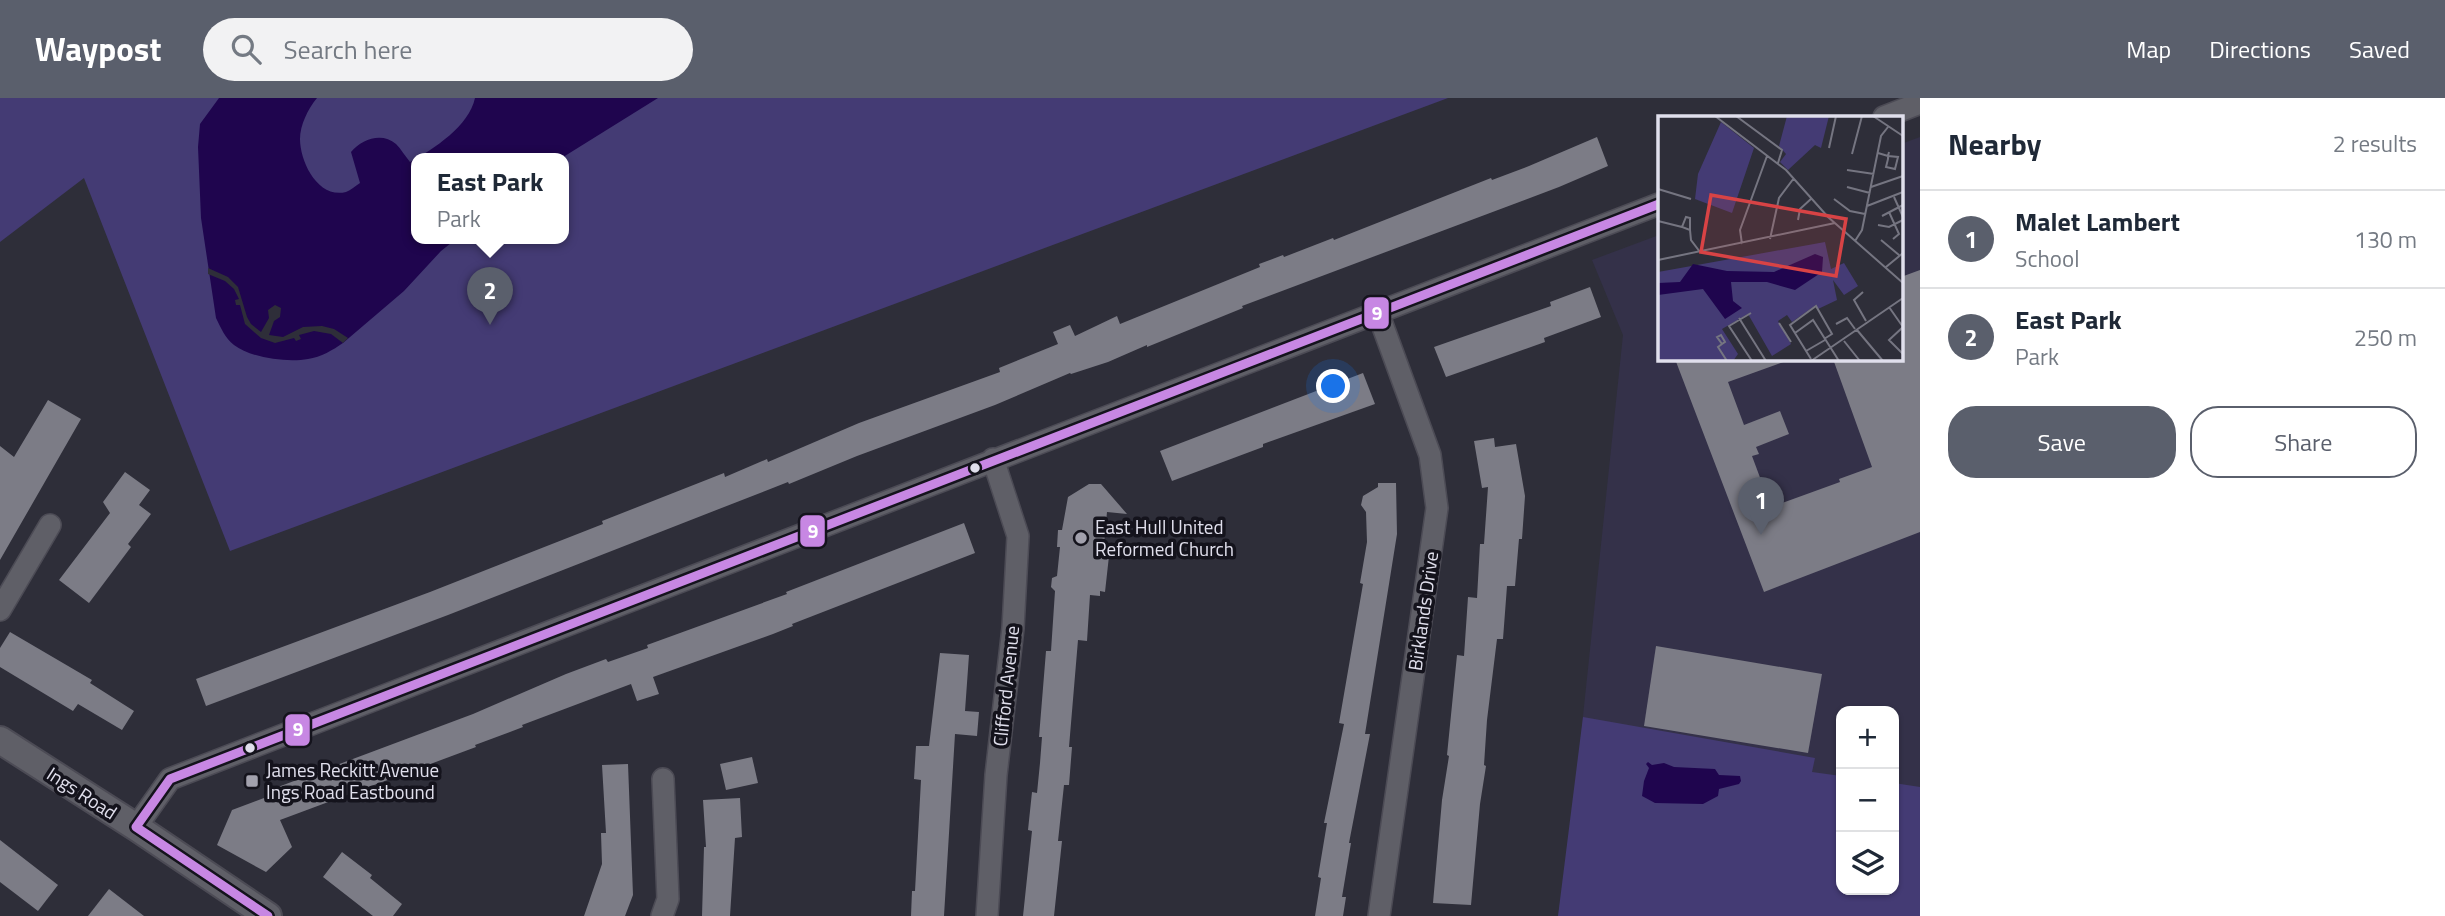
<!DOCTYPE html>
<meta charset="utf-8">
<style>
:root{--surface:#fff;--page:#f2f2f3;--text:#1f2937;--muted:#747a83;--line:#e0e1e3;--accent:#5a5f6c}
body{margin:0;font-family:"Titillium Web",sans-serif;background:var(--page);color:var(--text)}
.controls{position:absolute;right:21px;bottom:21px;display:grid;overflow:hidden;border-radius:14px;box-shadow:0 2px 5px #0004}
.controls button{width:63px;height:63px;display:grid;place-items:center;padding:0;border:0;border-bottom:2px solid var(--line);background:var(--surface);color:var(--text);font:35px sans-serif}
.you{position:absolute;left:1334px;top:289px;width:24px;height:24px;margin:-18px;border:5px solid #fff;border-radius:50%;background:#1a73e8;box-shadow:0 0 0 10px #1a73e833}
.badge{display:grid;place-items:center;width:46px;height:46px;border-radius:50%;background:var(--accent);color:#fff;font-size:23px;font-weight:700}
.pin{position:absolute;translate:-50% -58px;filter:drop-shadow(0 2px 4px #0008)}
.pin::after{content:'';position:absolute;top:37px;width:24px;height:21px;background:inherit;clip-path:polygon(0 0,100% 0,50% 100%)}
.popup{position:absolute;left:411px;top:55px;width:158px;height:91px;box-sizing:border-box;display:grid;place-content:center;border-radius:14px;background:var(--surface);filter:drop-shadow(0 2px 5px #0005);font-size:23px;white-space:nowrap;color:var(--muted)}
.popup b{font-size:26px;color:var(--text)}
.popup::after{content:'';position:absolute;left:50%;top:100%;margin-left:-14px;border:14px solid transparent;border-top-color:var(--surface)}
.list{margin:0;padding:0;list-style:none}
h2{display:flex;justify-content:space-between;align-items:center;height:91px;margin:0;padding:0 28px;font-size:30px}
h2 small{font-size:23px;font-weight:400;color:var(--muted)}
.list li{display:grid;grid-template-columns:46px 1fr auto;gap:21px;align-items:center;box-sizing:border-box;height:98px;padding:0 28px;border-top:2px solid var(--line)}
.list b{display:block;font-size:26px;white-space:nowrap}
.list p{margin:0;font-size:23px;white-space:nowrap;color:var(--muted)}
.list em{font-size:23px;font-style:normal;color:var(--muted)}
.actions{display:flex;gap:14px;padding:21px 28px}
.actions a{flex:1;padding:16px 0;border:2px solid var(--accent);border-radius:28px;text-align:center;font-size:24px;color:var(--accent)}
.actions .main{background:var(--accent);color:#fff}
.icon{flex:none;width:38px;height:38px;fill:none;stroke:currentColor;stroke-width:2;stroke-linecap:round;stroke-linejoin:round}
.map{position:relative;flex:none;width:1920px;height:818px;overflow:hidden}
header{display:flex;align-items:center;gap:42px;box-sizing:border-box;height:98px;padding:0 35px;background:var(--accent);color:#fff}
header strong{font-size:33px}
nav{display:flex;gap:38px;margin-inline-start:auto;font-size:24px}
.search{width:490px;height:63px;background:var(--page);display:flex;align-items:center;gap:18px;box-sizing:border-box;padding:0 24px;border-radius:38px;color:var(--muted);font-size:26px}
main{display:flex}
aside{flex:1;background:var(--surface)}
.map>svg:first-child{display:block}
.built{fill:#343149;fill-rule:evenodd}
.green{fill:#443b74;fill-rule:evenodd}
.water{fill:#1f054e}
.pier{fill:#2e2e39}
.building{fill:#7c7c86}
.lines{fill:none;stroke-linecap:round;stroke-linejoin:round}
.minor-casing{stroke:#4c4b55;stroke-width:24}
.tertiary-casing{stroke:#4c4b55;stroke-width:30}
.minor{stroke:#5f5f67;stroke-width:21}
.tertiary{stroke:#5f5f67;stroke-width:26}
.bus-1-casing{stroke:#14131c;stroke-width:14}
.bus-1{stroke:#c787e3;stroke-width:9}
.bus-dot{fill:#e0dfec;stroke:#14131c;stroke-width:2.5}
.poi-dot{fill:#a2a1ad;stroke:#14131c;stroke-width:2.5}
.labels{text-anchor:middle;stroke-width:7;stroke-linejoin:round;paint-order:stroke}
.poi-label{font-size:19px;fill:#e0dfec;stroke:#14131c;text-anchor:start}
.street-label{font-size:19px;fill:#e0dfec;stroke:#14131c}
.inset-road{fill:none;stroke:#757581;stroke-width:2}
.view{fill:#d84345;fill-opacity:0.15;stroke:#d84345;stroke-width:3.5}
.inset-edge{fill:none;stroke:#e0dfec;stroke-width:3.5}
.line-badge{stroke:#14131c;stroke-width:2.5}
.badge-label{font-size:19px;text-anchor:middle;font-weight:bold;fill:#fff}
</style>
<header>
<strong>Waypost</strong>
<div class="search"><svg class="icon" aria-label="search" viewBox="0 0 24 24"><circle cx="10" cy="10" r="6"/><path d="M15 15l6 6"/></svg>Search here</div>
<nav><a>Map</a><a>Directions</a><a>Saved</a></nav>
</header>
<main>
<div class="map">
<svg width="1920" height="818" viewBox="0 0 1920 818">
<rect width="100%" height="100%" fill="#2e2e39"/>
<path class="built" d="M 1920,39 L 1920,818 L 1558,818 L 1572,723 L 1623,237 L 1592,162 L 1659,137 L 1659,261 L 1901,261 L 1901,46 ZM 1841,613 L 1894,613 L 1894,792 L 1841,792 Z"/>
<g class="green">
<path d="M 0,0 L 1448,0 L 230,453 L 84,80 L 0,144 ZM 416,61 L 564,61 L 564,141 L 416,141 Z"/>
<polygon points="1583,619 1815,660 1812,674 1841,678 1841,792 1894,792 1894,685 1920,689 1920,818 1558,818"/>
</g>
<g class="water">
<path d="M 219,0 L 317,0 C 308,11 300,27 300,41 C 300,64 318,101 346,94 C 351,92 355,88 360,85 L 351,54 C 362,41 382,34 396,46 C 401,51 405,58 410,64 C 434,51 469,28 475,0 L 658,0 L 560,61 L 416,61 L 416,141 L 456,141 L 441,153 L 404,193 L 343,245 C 333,252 321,259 308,261 C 288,265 251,260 234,247 C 225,240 221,230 216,220 L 201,120 L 198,49 L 200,26 Z"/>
<polygon points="1648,664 1652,667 1664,665 1674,669 1715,671 1719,677 1740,678 1741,683 1739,686 1719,691 1718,698 1703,706 1655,705 1642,698 1644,683 1649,670 1646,666"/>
</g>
<polygon class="pier" points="208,170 228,179 238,189 247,219 251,226 261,234 269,220 268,212 275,207 281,210 280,219 274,223 269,237 283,239 303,229 322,228 334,231 348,240 343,245 331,236 314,233 299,237 301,241 296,243 294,240 275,245 261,240 245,226 240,207 236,207 235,202 239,201 234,191 225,183 208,176"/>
<g class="building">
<polygon points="1597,39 1608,68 1559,89 1242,208 1243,210 1147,249 1147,247 1108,264 1071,276 1070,275 995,307 857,358 789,386 788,384 448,517 206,608 196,581 430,494 603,426 602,423 724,375 725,379 767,361 768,364 859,325 1000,274 999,270 1058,246 1053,234 1070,227 1075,238 1117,218 1120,226 1260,169 1259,166 1283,157 1284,159 1333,140 1334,142 1491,80 1492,82 1529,68"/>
<polygon points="1920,172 1920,434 1764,494 1675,261 1786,261 1786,263 1728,284 1744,327 1780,313 1789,336 1756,349 1759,356 1752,358 1771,409 1840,384 1839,381 1872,369 1833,261 1901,261 1901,179"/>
<polygon points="1590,189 1601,219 1544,240 1545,244 1446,279 1434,249 1551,208 1550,204"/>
<polygon points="1363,275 1375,306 1263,346 1263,349 1172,383 1160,353"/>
<polygon points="48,302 81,321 0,462 0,348 14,359"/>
<polygon points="1494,340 1495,349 1516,346 1525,398 1522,441 1519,441 1515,488 1507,488 1503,541 1497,541 1487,622 1484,667 1486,668 1480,706 1471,807 1433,805 1442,702 1449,658 1447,657 1457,557 1464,558 1468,499 1477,500 1480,446 1484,446 1488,389 1482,390 1474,343"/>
<polygon points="125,374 150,392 139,407 151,416 128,446 131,449 89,505 59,482 110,415 103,404"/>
<polygon points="1378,385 1396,385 1397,436 1365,636 1370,636 1349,745 1351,745 1342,799 1346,799 1343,818 1315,818 1321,780 1318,779 1327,725 1324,725 1344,626 1339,625 1363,486 1360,485 1367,444 1366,414 1361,407 1363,398 1378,389"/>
<polygon points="1089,386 1101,386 1127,416 1107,414 1103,457 1109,458 1105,494 1100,493 1100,498 1090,497 1087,543 1078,542 1069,649 1072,649 1069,687 1064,687 1058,743 1062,743 1054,818 1023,818 1032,733 1028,732 1032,694 1037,695 1040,665 1042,639 1039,639 1046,553 1051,553 1055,493 1051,489 1052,480 1057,478 1060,449 1057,449 1058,432 1062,432 1068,399"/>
<polygon points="964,425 975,455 792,526 793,528 773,536 653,579 659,596 637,603 631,586 522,627 523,629 475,647 476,649 280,722 292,749 266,774 217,747 232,712 280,694 278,689 473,616 566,576 606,561 608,564 648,550 647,547 787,496 786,494"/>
<polygon points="10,534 92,582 90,585 134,613 122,632 78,606 73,613 0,569 0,550"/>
<polygon points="1656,548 1822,576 1808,655 1644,628"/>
<polygon points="940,555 969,557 965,613 979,614 977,638 955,636 944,818 911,818 912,793 915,793 921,682 914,681 916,648 929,648"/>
<polygon points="752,659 758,685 726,692 720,666"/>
<polygon points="628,666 633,797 625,818 584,818 602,766 601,735 606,735 602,667"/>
<polygon points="740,700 742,739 735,740 730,818 702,818 704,749 706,749 703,702"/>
<polygon points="0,742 58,787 38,813 0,784"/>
<polygon points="342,754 372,777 370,780 402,806 393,818 373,818 323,779"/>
<polygon points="109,791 144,818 88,818"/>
</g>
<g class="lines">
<defs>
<g id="minor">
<polyline points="1884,19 1920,5"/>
<polyline points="1378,215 1430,357 1437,410 1379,818"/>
<polyline points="0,512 50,427"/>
<path d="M 136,729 L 170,681 C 666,488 1163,297 1659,106"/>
<polyline points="662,818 668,801 663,681"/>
<polyline points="987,818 996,677 1013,530 1018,438 993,361"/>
</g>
<polyline id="tertiary" points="0,642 136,729 268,818"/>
</defs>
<use href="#minor" class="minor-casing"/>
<use href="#tertiary" class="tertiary-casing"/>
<use href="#minor" class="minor"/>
<use href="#tertiary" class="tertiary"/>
<defs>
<polyline id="bus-1" points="268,818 136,729 170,681 1659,106"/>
</defs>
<use href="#bus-1" class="bus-1-casing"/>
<use href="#bus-1" class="bus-1"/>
</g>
<g class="bus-dot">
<circle cx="975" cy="370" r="6"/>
<circle cx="250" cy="650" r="6"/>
</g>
<g class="poi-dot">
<circle cx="1081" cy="440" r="7"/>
<rect x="245" y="676" width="14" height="14" rx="3.5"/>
</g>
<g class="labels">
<g class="poi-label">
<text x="1095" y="436">East Hull United<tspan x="1095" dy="22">Reformed Church</tspan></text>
<text x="266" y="679">James Reckitt Avenue<tspan x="266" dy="22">Ings Road Eastbound</tspan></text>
</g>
<g class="street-label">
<text transform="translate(1423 513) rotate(-82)" y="7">Birklands Drive</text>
<text transform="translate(1006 588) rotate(-84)" y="7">Clifford Avenue</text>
<text transform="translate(82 695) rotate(33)" y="7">Ings Road</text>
</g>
</g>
<g transform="translate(1658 18)">
<rect width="245" height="245" fill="#2e2e39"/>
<path d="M 129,0 L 171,0 L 163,32 L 157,29 L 130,54 L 122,46 L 128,38 L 121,30 ZM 63,6 L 96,32 L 74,97 L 37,83 L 40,58 ZM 167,126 L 173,153 L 186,147 L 200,170 L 186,179 L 175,164 L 179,184 L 160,193 L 158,189 L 134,206 L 129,199 L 120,205 L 133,228 L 114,240 L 90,198 L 64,213 L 80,238 L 75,245 L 0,245 L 0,156 Z" fill="#443b74"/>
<path d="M 157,138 L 165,141 L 164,156 L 137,174 L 109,166 L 73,166 L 75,185 L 84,192 L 67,203 L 45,173 L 0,179 L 0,167 L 22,166 L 35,148 L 69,155 L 116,156 Z" fill="#1f054e"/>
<path class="inset-road" d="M 57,0 L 128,54 L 170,101 L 245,167M 78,0 L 124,34 L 120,47M 215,0 L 245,20M 171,32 L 178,0M 220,37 L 230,40 L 240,41 L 237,53 L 228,51 L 230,43 L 230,40 L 231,36M 194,38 L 204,0M 189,54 L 216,58M 189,71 L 212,77M 213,71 L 245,60M 0,73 L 33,83M 236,81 L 245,101M 176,83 L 192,95 L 207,98M 209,90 L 245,76M 231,96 L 241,118 L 235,123M 224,100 L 245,89M 140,104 L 142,93 L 154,82M 0,105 L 24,111M 220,109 L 231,111 L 245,104M 32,114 L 32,102 L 28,101 L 24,111 L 32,114 L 33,124 L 42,136M 112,123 L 121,82 L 136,62M 223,124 L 241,139M 197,125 L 204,114 L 223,20 L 230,11M 84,128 L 82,114 L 109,40M 0,144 L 177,107M 228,151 L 245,137M 205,176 L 196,184 L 208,205M 231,191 L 245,211 L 231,224 L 245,238M 93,197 L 71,210 L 94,245M 81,202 L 108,245M 121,207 L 133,226M 178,208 L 189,202 L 197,213M 199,214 L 225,245M 137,217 L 155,204 L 181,245M 186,225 L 202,245M 64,228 L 59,221 L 63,219 L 67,226 L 64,228 L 60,231 L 69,245M 148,235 L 167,224M 153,243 L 132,209 L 158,190 L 174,218 L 166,223M 153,245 L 245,182"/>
<path class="view" d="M 53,79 L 188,103 L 178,160 L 43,136 Z"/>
<rect width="245" height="245" class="inset-edge"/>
</g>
<g class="line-badge">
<rect x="1363" y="198" width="27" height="34" rx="7" fill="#c787e3"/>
<rect x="799" y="416" width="27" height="34" rx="7" fill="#c787e3"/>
<rect x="284" y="615" width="27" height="34" rx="7" fill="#c787e3"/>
</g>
<g class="badge-label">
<text x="1377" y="222">9</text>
<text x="813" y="440">9</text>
<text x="298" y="638">9</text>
</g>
</svg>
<div class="controls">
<button>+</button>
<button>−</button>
<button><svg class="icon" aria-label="layers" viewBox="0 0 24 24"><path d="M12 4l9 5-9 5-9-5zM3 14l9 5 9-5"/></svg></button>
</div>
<div class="you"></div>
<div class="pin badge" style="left:1761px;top:437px">1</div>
<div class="pin badge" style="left:490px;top:227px">2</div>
<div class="popup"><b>East Park</b>Park</div>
</div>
<aside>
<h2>Nearby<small>2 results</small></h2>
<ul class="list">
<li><span class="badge">1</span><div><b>Malet Lambert</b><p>School</p></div><em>130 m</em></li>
<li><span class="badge">2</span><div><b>East Park</b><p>Park</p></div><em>250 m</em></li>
</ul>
<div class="actions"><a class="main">Save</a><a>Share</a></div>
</aside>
</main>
